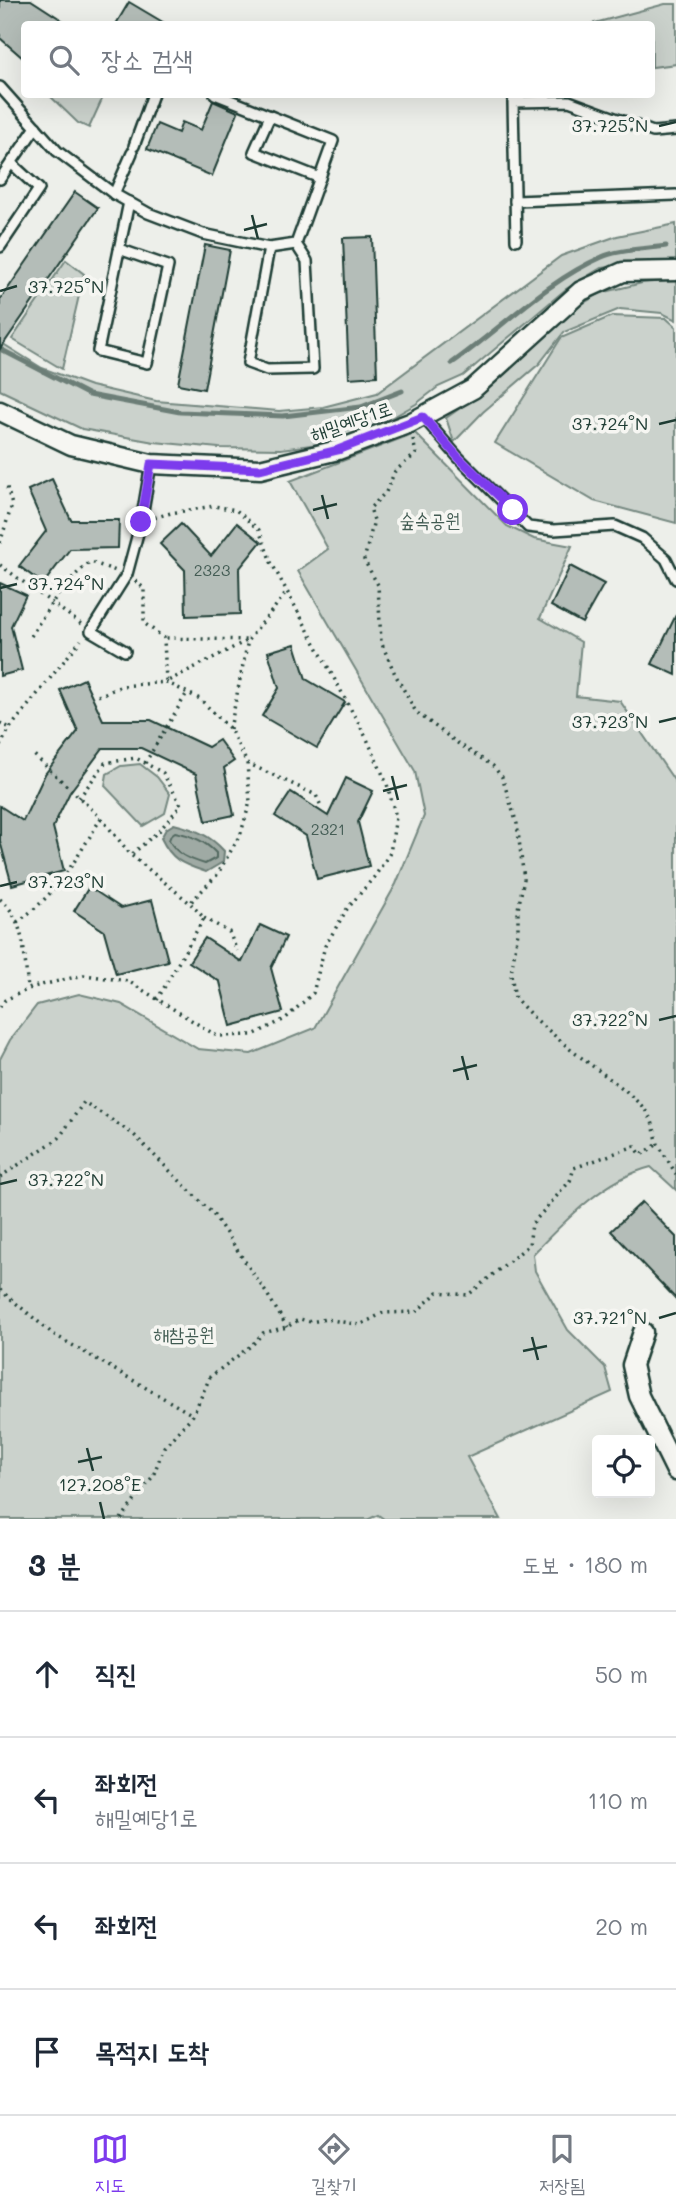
<!DOCTYPE html>
<html lang="ko">
<meta charset="utf-8">
<style>
:root{--surface:#fff;--page:#f6f6f7;--text:#1f2937;--muted:#747a83;--line:#e0e1e3;--accent:#7c3aed}
body{margin:0;font-family:Mali,"Poor Story",sans-serif;background:var(--page);color:var(--text)}
.controls{position:absolute;right:21px;bottom:21px;display:grid;overflow:hidden;border-radius:7px;box-shadow:0 7px 28px #0002}
.controls button{width:63px;height:63px;display:grid;place-items:center;padding:0;border:0;border-bottom:2px solid var(--line);background:var(--surface);color:var(--text);font:35px sans-serif}
.stop{position:absolute;width:21px;height:21px;margin:-16px;border:5px solid #7c3aed;border-radius:50%;background:#fff}
.stop.end{background:#7c3aed;border-color:#fff;box-shadow:0 2px 7px #0008}
.list{margin:0;padding:0;list-style:none}
h2{display:flex;justify-content:space-between;align-items:center;height:91px;margin:0;padding:0 28px;font-size:30px}
h2 small{font-size:23px;font-weight:400;color:var(--muted)}
.list li{display:grid;grid-template-columns:46px 1fr auto;gap:21px;align-items:center;box-sizing:border-box;height:126px;padding:0 28px;border-top:2px solid var(--line)}
.list b{display:block;font-size:26px;white-space:nowrap}
.list p{margin:0;font-size:23px;white-space:nowrap;color:var(--muted)}
.list em{font-size:23px;font-style:normal;color:var(--muted)}
.icon{flex:none;width:38px;height:38px;fill:none;stroke:currentColor;stroke-width:2;stroke-linecap:round;stroke-linejoin:round}
.map{position:relative;flex:none;width:676px;height:1519px;overflow:hidden}
.search{position:absolute;background:var(--surface);box-shadow:0 7px 28px #0002;left:21px;right:21px;top:21px;height:77px;display:flex;align-items:center;gap:18px;box-sizing:border-box;padding:0 24px;border-radius:7px;color:var(--muted);font-size:26px}
.sheet{height:595px;background:var(--surface)}
nav{display:flex;justify-content:space-around;align-items:center;box-sizing:border-box;height:98px;border-top:2px solid var(--line);background:var(--surface);font-size:19px;color:var(--muted)}
nav a{display:grid;justify-items:center;gap:4px}
nav .on{color:var(--accent)}
.map>svg:first-child{display:block}
.green{fill:#cbd2cc;stroke:#758880;stroke-width:2}
.water{fill:#9faaa4;stroke:#6c7e77;stroke-width:2}
.lines{fill:none;stroke-linecap:round;stroke-linejoin:round}
.shore{stroke:#526961;stroke-width:2}
.stream{stroke:#6c7e77;stroke-width:5}
.building{fill:#b4bdb8;stroke:#1f3d34;stroke-width:2}
.service-casing{stroke:#1f3d34;stroke-width:14}
.minor-casing{stroke:#1f3d34;stroke-width:23}
.path{stroke:#1f3d34;stroke-width:3.5;stroke-dasharray:2 5;stroke-linecap:butt}
.service{stroke:#f6f6f2;stroke-width:9}
.minor{stroke:#f6f6f2;stroke-width:18}
.route{stroke:#7c3aed;stroke-width:9}
.ticks{fill:none;stroke:#1f3d34;stroke-width:2.5}
.labels{text-anchor:middle;stroke-width:7;stroke-linejoin:round;paint-order:stroke}
.number-label{font-size:16px;fill:#445d55}
.street-label{font-size:19px;fill:#1f3d34;stroke:#f6f6f2}
.park-label{font-size:19px;fill:#415b52;stroke:#f6f6f2}
.ticks-label{font-size:18px;text-anchor:middle;fill:#1f3d34;stroke:#f6f6f2;stroke-width:7;stroke-linejoin:round;paint-order:stroke}
</style>
<div class="map">
<svg width="676" height="1519" viewBox="0 0 676 1519">
<rect width="100%" height="100%" fill="#edefea"/>
<filter id="ink" filterUnits="userSpaceOnUse"><feTurbulence type="fractalNoise" baseFrequency=".0143" numOctaves="2"/><feDisplacementMap in="SourceGraphic" scale="14" xChannelSelector="R" yChannelSelector="G"/><feConvolveMatrix kernelMatrix="1 2 1 2 8 2 1 2 1" color-interpolation-filters="sRGB"/></filter>
<g filter="url(#ink)">
<g class="green">
<polygon points="665,4 676,4 676,64 652,67 652,24 591,24"/>
<polygon points="49,95 104,95 89,128 78,123"/>
<polygon points="676,224 676,262 601,268 566,289 463,376 438,387 416,404 379,425 334,442 281,449 219,448 154,442 82,429 0,390 0,342 42,368 91,386 156,401 279,411 323,407 377,393 561,256 617,236"/>
<polygon points="66,260 84,274 62,369 12,339"/>
<polygon points="676,280 676,320 662,313 620,309 564,332 539,364 483,412 454,442 446,418 489,388 572,310 601,293 642,283"/>
<polygon points="612,316 666,318 676,327 676,523 594,501 495,443 561,338"/>
<path d="M 415,433 L 507,526 L 534,539 L 572,546 L 540,618 L 581,642 L 576,696 L 620,701 L 676,783 L 676,1190 L 651,1167 C 604,1179 566,1220 533,1254 L 535,1271 L 568,1330 L 605,1367 L 612,1392 L 467,1457 L 501,1519 L 384,1519 L 378,1515 L 369,1519 L 0,1519 L 0,1059 L 10,1040 L 37,1005 L 79,994 L 121,1004 L 198,1049 L 251,1054 L 315,1028 L 396,884 L 424,816 L 415,771 L 298,571 L 328,549 L 290,481 Z"/>
<polygon points="140,764 157,777 170,794 165,813 143,826 105,786 107,774 121,766"/>
</g>
<path class="water" d="M 174,824 C 194,829 210,835 224,851 L 223,862 L 206,872 C 183,864 172,861 161,838 L 166,829 Z"/>
<g class="lines">
<path class="shore" d="M 175,832 C 191,835 205,841 216,853 L 216,858 L 205,864 C 189,859 177,855 169,840 L 171,835 Z"/>
<g class="stream">
<polyline points="0,349 89,395 180,412 283,416 361,407 402,391"/>
<path d="M 452,363 C 502,328 545,282 602,257 C 618,249 648,249 666,246"/>
</g>
</g>
<g class="building">
<polygon points="0,0 31,0 68,24 24,24 24,59 0,38"/>
<polygon points="129,2 166,24 116,24"/>
<polygon points="213,101 238,112 212,176 147,149 157,124 178,133 182,122 201,130"/>
<polygon points="75,192 98,208 0,349 0,300"/>
<polygon points="372,237 377,376 349,378 343,238"/>
<polygon points="205,245 230,250 204,389 178,384"/>
<polygon points="52,479 71,520 119,520 118,548 70,549 43,584 19,566 46,531 28,490"/>
<polygon points="237,523 261,542 239,569 240,614 186,616 185,570 160,544 181,524 211,556"/>
<polygon points="570,566 604,584 582,623 551,606"/>
<polygon points="0,583 26,595 11,626 22,670 0,676"/>
<polygon points="676,615 676,675 652,664"/>
<polygon points="295,644 306,679 345,702 317,748 262,716 279,688 268,652"/>
<polygon points="84,679 103,720 151,720 208,747 219,740 234,761 224,768 234,815 206,821 196,774 141,748 103,748 70,792 53,827 64,871 12,885 0,841 0,806 23,821 45,774 78,731 60,690"/>
<polygon points="346,778 373,791 358,822 369,866 317,879 306,836 275,816 291,792 328,816"/>
<polygon points="89,887 121,908 152,900 168,961 116,974 104,931 74,911"/>
<polygon points="260,925 286,937 271,968 283,1012 231,1026 220,982 189,962 205,938 242,962"/>
<polygon points="642,1202 676,1237 676,1299 611,1231"/>
</g>
<g class="lines">
<defs>
<g id="service">
<polyline points="0,87 57,151 114,194 148,213 203,234 269,248 296,244 333,141 215,94"/>
<polyline points="270,116 254,152 320,178"/>
<polyline points="134,146 153,94"/>
<polyline points="0,179 36,127"/>
<polyline points="114,194 132,153"/>
<polyline points="515,201 676,195"/>
<polyline points="516,240 513,102 569,101 653,132 676,130"/>
<polyline points="0,247 39,189 11,163"/>
<polyline points="269,248 248,363 267,370 313,369 307,261 296,244"/>
<polyline points="119,249 168,266 147,363 98,351 129,202"/>
<polyline points="423,417 458,457 528,527 554,530 615,526 642,538 666,559 676,579"/>
<polyline points="125,651 91,631 127,574 141,522 151,464"/>
</g>
<g id="minor">
<polyline points="0,411 71,445 151,464 260,469 338,450 410,423 473,389 581,291 623,272 676,271"/>
<polyline points="643,1332 632,1365 639,1396 676,1471"/>
</g>
</defs>
<use href="#service" class="service-casing"/>
<use href="#minor" class="minor-casing"/>
<g class="path">
<polyline points="413,439 416,454 395,471 386,492 370,508 374,520 364,560 378,585 381,642 395,674 416,712 456,742 493,766 502,777 517,824 524,879 518,909 518,932 511,974 515,998 532,1016 571,1050 625,1090 644,1108 652,1121 658,1144 676,1174"/>
<polyline points="0,543 12,505 6,484"/>
<polyline points="0,565 81,624"/>
<polyline points="135,581 144,588 144,623 164,638 166,682 248,640 164,638"/>
<path d="M 31,636 C 48,608 64,581 91,562 L 116,571"/>
<polyline points="98,696 122,686 166,682 200,699 230,729 247,763 250,802 241,833 217,875 190,903 131,855"/>
<polyline points="0,723 10,728"/>
<polyline points="230,729 248,640 288,591"/>
<polyline points="0,746 10,728 81,640"/>
<polyline points="145,763 187,693"/>
<polyline points="247,763 316,795 321,806"/>
<polyline points="79,798 105,763 136,758 163,773 181,805 160,830 131,855 101,818"/>
<path d="M 0,899 C 26,920 24,958 28,989"/>
<polyline points="204,918 229,932 237,951"/>
<path d="M 17,922 C 56,896 77,858 101,818 L 34,755"/>
<polyline points="157,1000 204,918 191,904"/>
<polyline points="0,1007 5,1000 33,987 84,975 128,981 217,1036 253,1035 285,1019 313,993 325,946 347,909 375,876 390,853 396,817 387,784 367,739 271,562 259,530 236,510 214,506 171,513 153,518"/>
<polyline points="0,1177 59,1138 84,1102 133,1134 213,1214 267,1294 287,1327"/>
<polyline points="0,1290 53,1334 193,1415"/>
<polyline points="121,1519 153,1476 164,1447 193,1415 210,1377 252,1345 263,1333 287,1327 300,1319 311,1322 326,1319 360,1325 383,1313 416,1312 438,1292 468,1295 529,1245 532,1224 570,1181 574,1168 635,1146 641,1155 658,1144"/>
</g>
<use href="#service" class="service"/>
<use href="#minor" class="minor"/>
</g>
</g>
<g class="lines" filter="url(#ink)">
<polyline class="route" points="141,522 151,464 260,469 338,450 423,417 458,457 513,510"/>
</g>
<path class="ticks" d="M 659,126 L 676,122M 252,215 L 258,239M 244,230 L 267,224M 0,291 L 17,286M 659,424 L 676,420M 322,495 L 328,519M 313,510 L 337,504M 0,588 L 17,584M 659,722 L 676,718M 392,776 L 398,800M 383,791 L 407,785M 0,886 L 17,882M 659,1020 L 676,1016M 462,1056 L 468,1080M 453,1071 L 477,1065M 0,1184 L 17,1180M 659,1318 L 676,1313M 532,1337 L 538,1360M 523,1351 L 547,1346M 87,1448 L 93,1471M 78,1462 L 102,1457M 100,1502 L 104,1519"/>
<g class="labels">
<g class="number-label">
<text x="212" y="576">2323</text>
<text x="328" y="835">2321</text>
</g>
<g class="street-label">
<text transform="translate(351 421) rotate(-19)" y="7">해밀예당1로</text>
</g>
<g class="park-label">
<text x="430" y="527">숲속공원</text>
<text x="184" y="1341">해참공원</text>
</g>
</g>
<g class="ticks-label">
<text x="610" y="132">37.725°N</text>
<text x="66" y="293">37.725°N</text>
<text x="610" y="430">37.724°N</text>
<text x="66" y="590">37.724°N</text>
<text x="610" y="728">37.723°N</text>
<text x="66" y="888">37.723°N</text>
<text x="610" y="1026">37.722°N</text>
<text x="66" y="1186">37.722°N</text>
<text x="610" y="1324">37.721°N</text>
<text x="100" y="1491">127.208°E</text>
</g>
</svg>
<div class="controls">
<button><svg class="icon" aria-label="locate" viewBox="0 0 24 24"><circle cx="12" cy="12" r="6"/><path d="M12 2v4M12 18v4M2 12h4M18 12h4"/></svg></button>
</div>
<div class="stop" style="left:513px;top:510px"></div>
<div class="stop end" style="left:141px;top:522px"></div>
<div class="search"><svg class="icon" aria-label="search" viewBox="0 0 24 24"><circle cx="10" cy="10" r="6"/><path d="M15 15l6 6"/></svg>장소 검색</div>
</div>
<section class="sheet">
<h2>3 분<small>도보 · 180 m</small></h2>
<ul class="list">
<li><svg class="icon" aria-label="ahead" viewBox="0 0 24 24"><path d="M12 20V5M6 11l6-6 6 6"/></svg><div><b>직진</b></div><em>50 m</em></li>
<li><svg class="icon" aria-label="left" viewBox="0 0 24 24"><path d="M17 20v-9H6M10 6l-5 5 5 5"/></svg><div><b>좌회전</b><p>해밀예당1로</p></div><em>110 m</em></li>
<li><svg class="icon" aria-label="left" viewBox="0 0 24 24"><path d="M17 20v-9H6M10 6l-5 5 5 5"/></svg><div><b>좌회전</b></div><em>20 m</em></li>
<li><svg class="icon" aria-label="arrive" viewBox="0 0 24 24"><path d="M6 21V4h12l-3 4 3 4H6"/></svg><div><b>목적지 도착</b></div></li>
</ul>
</section>
<nav>
<a class="on"><svg class="icon" aria-label="map" viewBox="0 0 24 24"><path d="M3 6l6-2 6 2 6-2v14l-6 2-6-2-6 2zM9 4v14M15 6v14"/></svg>지도</a>
<a><svg class="icon" aria-label="directions" viewBox="0 0 24 24"><path d="M12 3l9 9-9 9-9-9zM9 14v-3h6M13 9l2 2-2 2"/></svg>길찾기</a>
<a><svg class="icon" aria-label="saved" viewBox="0 0 24 24"><path d="M7 4h10v16l-5-4-5 4z"/></svg>저장됨</a>
</nav>
